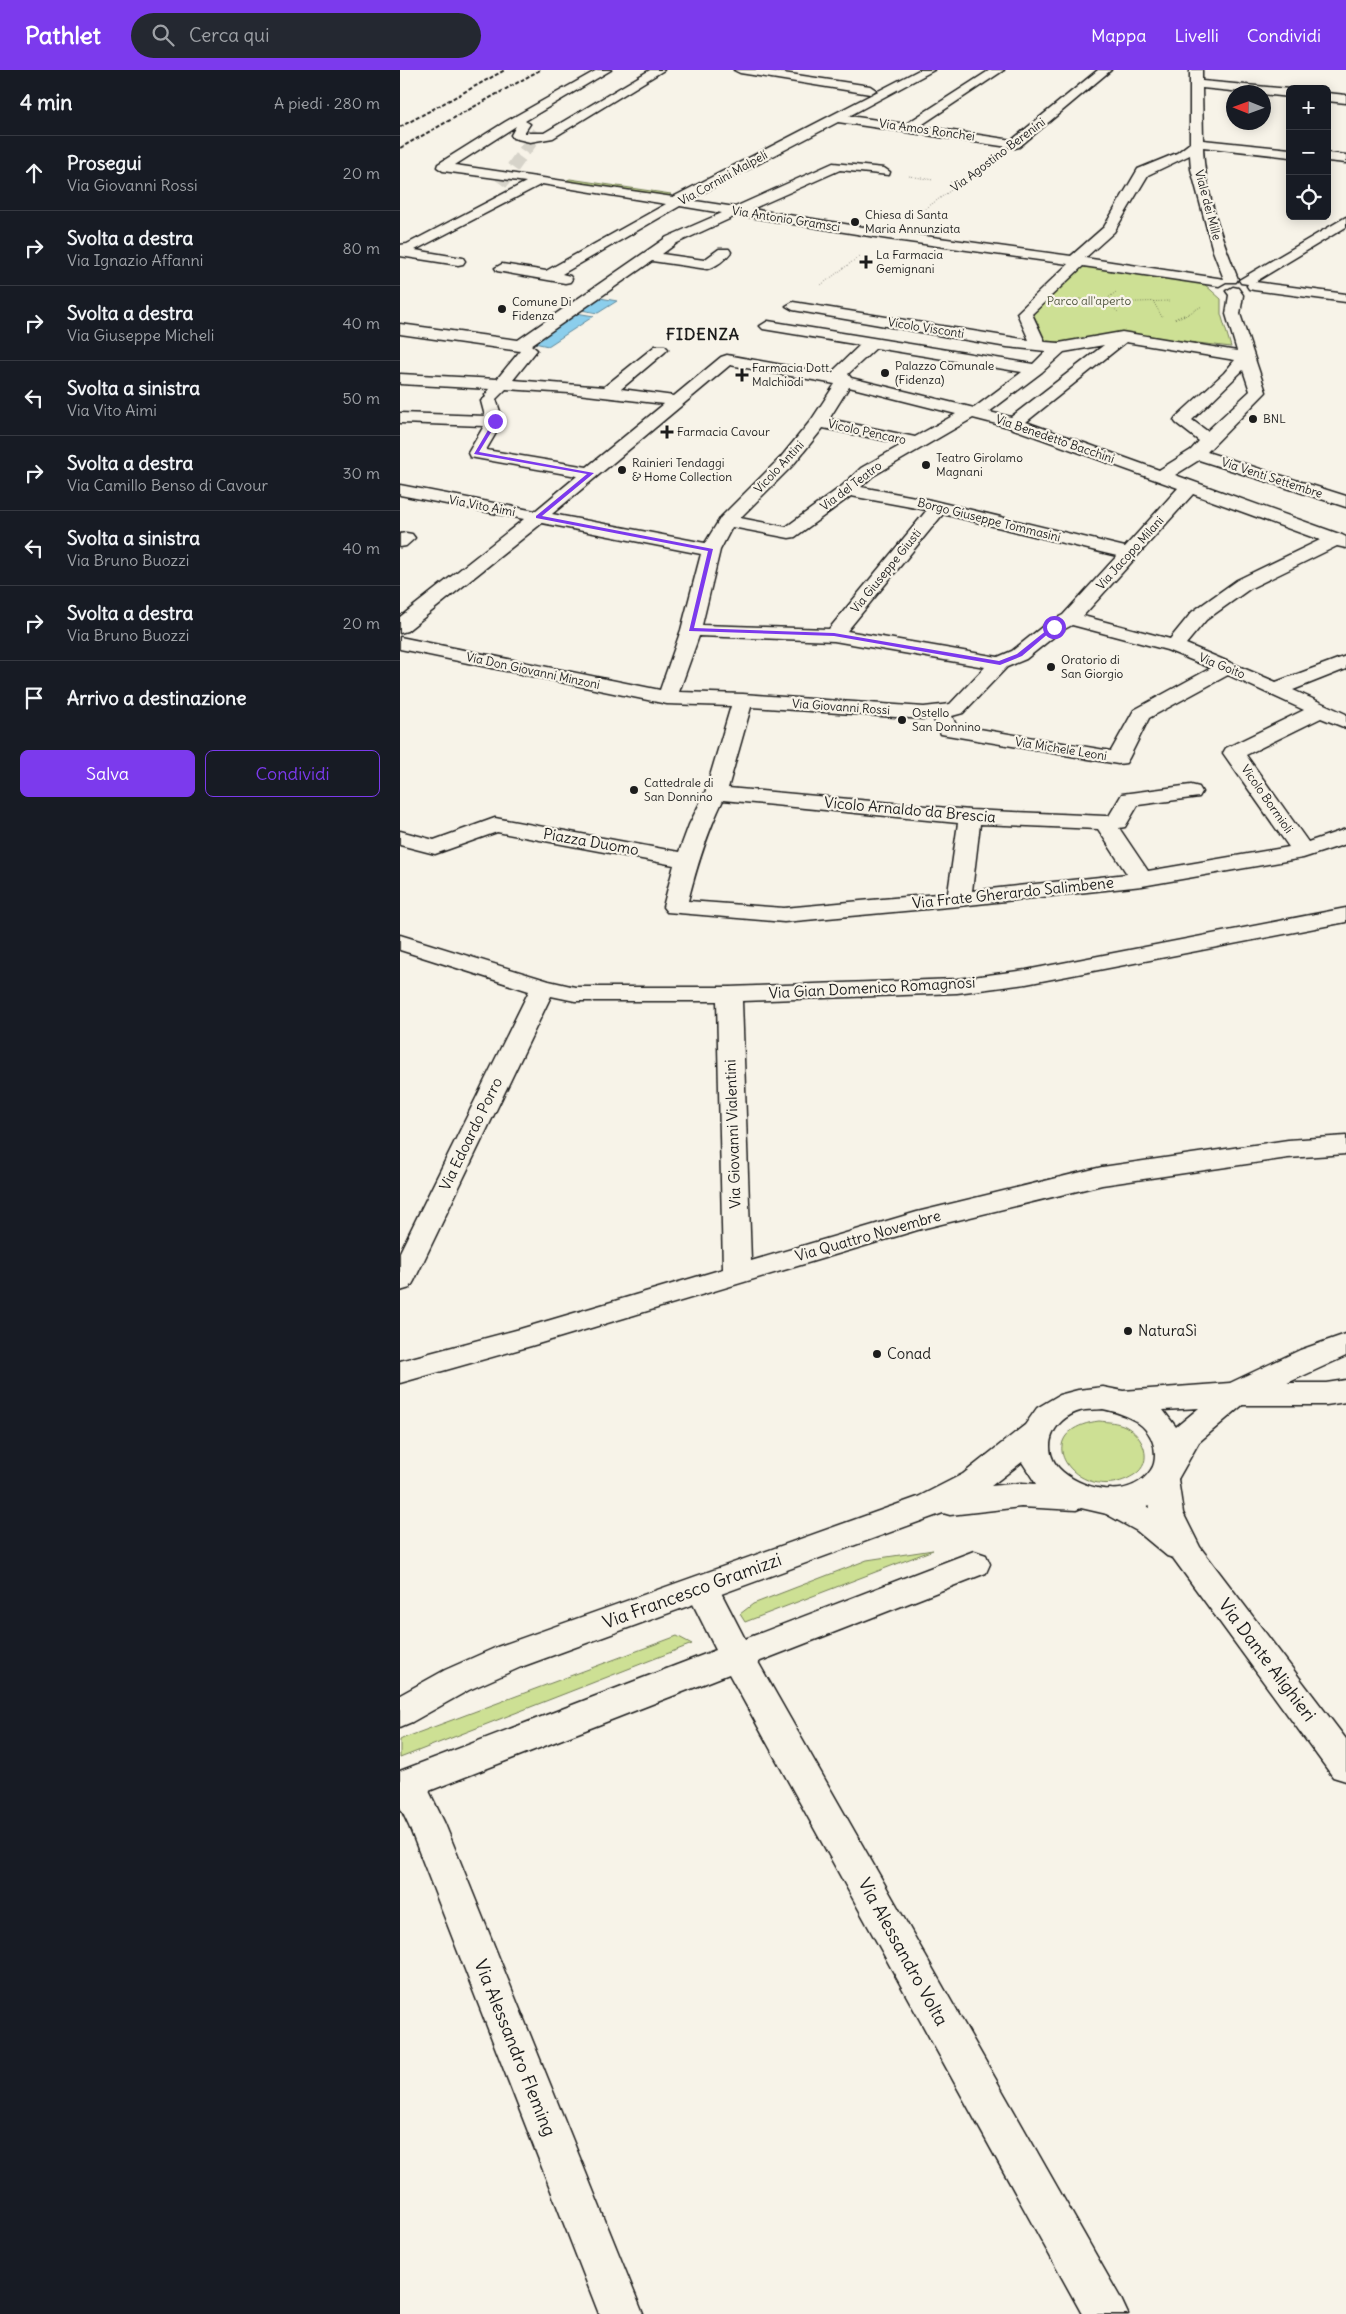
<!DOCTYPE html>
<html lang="it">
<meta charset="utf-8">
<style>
:root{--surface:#171b24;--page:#242831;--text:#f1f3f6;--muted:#9ea1a6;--line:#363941;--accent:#7c3aed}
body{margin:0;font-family:Delius,sans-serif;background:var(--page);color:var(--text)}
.controls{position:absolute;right:15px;top:15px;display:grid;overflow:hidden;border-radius:8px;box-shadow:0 2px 12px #0003}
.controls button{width:45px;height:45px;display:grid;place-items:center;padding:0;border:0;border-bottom:1px solid var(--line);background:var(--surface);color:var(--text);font:25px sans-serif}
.compass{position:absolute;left:826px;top:15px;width:45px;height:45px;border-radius:50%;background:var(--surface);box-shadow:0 2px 12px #0003;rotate:271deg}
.stop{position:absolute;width:15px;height:15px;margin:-11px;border:4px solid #7c3aed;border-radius:50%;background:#fff}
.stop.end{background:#7c3aed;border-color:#fff;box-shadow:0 1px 5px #0008}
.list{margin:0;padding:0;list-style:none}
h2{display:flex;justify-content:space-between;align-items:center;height:65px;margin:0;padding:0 20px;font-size:21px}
h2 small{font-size:16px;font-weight:400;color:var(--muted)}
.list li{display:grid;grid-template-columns:32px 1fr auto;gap:15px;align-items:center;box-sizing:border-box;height:75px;padding:0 20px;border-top:1px solid var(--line)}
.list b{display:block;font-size:19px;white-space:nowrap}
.list p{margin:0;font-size:16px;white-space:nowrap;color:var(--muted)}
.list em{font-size:16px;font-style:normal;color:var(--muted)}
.actions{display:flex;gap:10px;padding:15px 20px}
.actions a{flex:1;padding:11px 0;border:1px solid var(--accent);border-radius:8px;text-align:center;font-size:18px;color:var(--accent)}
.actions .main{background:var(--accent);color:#fff}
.icon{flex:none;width:28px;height:28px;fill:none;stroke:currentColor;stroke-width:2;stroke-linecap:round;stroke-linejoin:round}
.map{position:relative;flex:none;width:946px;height:2244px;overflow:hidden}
header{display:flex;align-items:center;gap:30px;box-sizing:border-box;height:70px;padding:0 25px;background:var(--accent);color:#fff}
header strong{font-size:24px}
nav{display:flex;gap:28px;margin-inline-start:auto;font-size:18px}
.search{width:350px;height:45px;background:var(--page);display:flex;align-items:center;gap:12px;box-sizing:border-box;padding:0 18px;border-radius:28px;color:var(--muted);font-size:19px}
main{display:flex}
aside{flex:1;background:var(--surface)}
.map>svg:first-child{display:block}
.green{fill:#cde094;stroke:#747e58}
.water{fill:#8bceec;stroke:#5f8799}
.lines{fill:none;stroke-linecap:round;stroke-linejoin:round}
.minor-tunnel{stroke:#d6d3c9;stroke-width:13;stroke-dasharray:13 7;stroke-linecap:butt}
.minor-casing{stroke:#1c1c1c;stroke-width:3}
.major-casing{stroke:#1c1c1c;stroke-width:3}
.path-far1{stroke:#1c1c1c;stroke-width:1;stroke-dasharray:0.5 2;stroke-linecap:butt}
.path{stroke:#1c1c1c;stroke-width:2;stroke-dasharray:0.5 2.5;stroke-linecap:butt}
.minor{fill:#f7f3e8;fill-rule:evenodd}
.major{fill:#f7f3e8;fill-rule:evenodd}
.rail{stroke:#1c1c1c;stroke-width:2;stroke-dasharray:4 2;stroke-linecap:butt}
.route{fill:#7c3aed}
.poi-dot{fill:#1c1c1c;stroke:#f7f3e8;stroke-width:2}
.labels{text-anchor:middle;stroke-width:4.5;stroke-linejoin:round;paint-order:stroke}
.far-street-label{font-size:12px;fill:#1c1c1c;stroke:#f7f3e8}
.far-poi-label{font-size:12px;fill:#1c1c1c;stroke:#f7f3e8;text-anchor:start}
.far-park-label{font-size:12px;fill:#515740;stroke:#f7f3e8}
.street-label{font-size:15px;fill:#1c1c1c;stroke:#f7f3e8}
.poi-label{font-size:15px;fill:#1c1c1c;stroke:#f7f3e8;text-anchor:start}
.far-district-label{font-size:16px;font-weight:bold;letter-spacing:1px;fill:#1c1c1c;stroke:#f7f3e8}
.near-street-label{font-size:18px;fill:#1c1c1c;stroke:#f7f3e8}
</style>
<header>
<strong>Pathlet</strong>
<div class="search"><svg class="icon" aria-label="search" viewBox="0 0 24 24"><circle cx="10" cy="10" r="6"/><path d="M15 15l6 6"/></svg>Cerca qui</div>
<nav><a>Mappa</a><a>Livelli</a><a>Condividi</a></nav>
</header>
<main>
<aside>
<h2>4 min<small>A piedi · 280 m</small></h2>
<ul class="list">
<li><svg class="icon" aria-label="ahead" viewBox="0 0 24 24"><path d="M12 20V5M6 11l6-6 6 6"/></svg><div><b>Prosegui</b><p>Via Giovanni Rossi</p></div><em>20 m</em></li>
<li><svg class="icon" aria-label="right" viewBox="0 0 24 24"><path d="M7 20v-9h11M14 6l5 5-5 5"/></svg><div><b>Svolta a destra</b><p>Via Ignazio Affanni</p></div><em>80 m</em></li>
<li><svg class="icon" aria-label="right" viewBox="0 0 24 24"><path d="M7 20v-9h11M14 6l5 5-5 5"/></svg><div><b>Svolta a destra</b><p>Via Giuseppe Micheli</p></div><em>40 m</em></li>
<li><svg class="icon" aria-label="left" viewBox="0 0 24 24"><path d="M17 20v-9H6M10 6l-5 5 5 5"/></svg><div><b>Svolta a sinistra</b><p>Via Vito Aimi</p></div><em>50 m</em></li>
<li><svg class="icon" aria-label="right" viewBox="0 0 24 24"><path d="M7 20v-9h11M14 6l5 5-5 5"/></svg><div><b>Svolta a destra</b><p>Via Camillo Benso di Cavour</p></div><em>30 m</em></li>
<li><svg class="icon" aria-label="left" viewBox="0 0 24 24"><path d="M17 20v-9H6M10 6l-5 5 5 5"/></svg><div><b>Svolta a sinistra</b><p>Via Bruno Buozzi</p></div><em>40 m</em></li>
<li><svg class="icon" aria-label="right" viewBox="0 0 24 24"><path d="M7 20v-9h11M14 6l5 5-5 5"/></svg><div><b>Svolta a destra</b><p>Via Bruno Buozzi</p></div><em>20 m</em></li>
<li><svg class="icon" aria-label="arrive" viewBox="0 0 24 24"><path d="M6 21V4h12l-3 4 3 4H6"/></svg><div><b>Arrivo a destinazione</b></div></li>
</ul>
<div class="actions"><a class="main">Salva</a><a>Condividi</a></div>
</aside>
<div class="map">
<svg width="946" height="2244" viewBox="0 0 946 2244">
<rect width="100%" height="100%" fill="#f7f3e8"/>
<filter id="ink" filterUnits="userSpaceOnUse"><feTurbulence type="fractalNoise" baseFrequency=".02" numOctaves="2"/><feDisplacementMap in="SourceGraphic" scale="10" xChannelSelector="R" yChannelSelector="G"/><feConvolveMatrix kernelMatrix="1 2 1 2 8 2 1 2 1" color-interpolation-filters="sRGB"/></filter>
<g filter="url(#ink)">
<g class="green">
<polygon points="170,109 271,124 267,127 165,111"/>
<polygon points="677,193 803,213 821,229 821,244 831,277 716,263 665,273 647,271 624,243"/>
<path d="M 699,1351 C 708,1352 717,1352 725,1356 C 743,1365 755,1392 734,1405 C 680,1439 622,1361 699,1351 Z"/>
<polygon points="533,1480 345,1552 340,1544 353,1534 467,1490"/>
<polygon points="277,1566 292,1574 0,1688 0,1670 4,1668"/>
</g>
<g class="water">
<polygon points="200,228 217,231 198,243 181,240"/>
<polygon points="176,243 194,246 148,276 130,272"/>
</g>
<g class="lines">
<polyline class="minor-tunnel" points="101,114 138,62"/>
<defs>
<g id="minor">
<path d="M 197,0 L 211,0 L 125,51 L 130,54 L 124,63 L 144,63 L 250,0 L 264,0 L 153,68 L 130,72 L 113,68 L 111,65 L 116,56 L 55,95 L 273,127 L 519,0 L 534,0 L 449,46 L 506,54 L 590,0 L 604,0 L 520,56 L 612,70 L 698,0 L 711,0 L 619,77 L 615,78 L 438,52 L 289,130 L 335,137 L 433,93 L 484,98 L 490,102 L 489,105 L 440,100 L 352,139 L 488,161 L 671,186 L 704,157 L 738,99 L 777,83 L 790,73 L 790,0 L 802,0 L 802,11 L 890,19 L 890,27 L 802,18 L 803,70 L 890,79 L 890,87 L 803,77 C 804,120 822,169 838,209 L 836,212 L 826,212 L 819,216 L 683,196 L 632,244 L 645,272 L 659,273 L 722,262 L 837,281 L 826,244 L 829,225 L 826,221 L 833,217 L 838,218 L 843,225 L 840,244 L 866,322 L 807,382 L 946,426 L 946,437 L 799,390 L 775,405 L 942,465 L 946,467 L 946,478 L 937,476 L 851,518 L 806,550 L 786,574 L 876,612 L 946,586 L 946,599 L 893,620 L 946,644 L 946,658 L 921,648 L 846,685 L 908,772 L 946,759 L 946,774 L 903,788 L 742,816 L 559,836 L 384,852 L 267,842 L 263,837 L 274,795 L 97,762 L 35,784 L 0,775 L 0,761 L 34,770 L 95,748 L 279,782 L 289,755 L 305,723 L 331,636 L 267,634 L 0,579 L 0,567 L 260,620 L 281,560 L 301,484 L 142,453 L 7,561 L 0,563 L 0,547 L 124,449 L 0,425 L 0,415 L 135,441 L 177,406 L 70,387 L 68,383 L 84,356 L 0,353 L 0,343 L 85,346 L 81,331 L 86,327 L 85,325 L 90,319 L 0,314 L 0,304 L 97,309 L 120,281 L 0,264 L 0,254 L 118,270 L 267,167 L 322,143 L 280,136 L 162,204 L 170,206 L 172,209 L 170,212 L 165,213 L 97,201 L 95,198 L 102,194 L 146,201 L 266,134 L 142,114 L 15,180 L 63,188 L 65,191 L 63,194 L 58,195 L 0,186 L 0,175 L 7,174 L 126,112 L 43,101 L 37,97 L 38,94 L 105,52 ZM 790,85 L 791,99 L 813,181 L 824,209 L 685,188 L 714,162 L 748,105 ZM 338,145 L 488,169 L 668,194 L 617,243 L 629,270 L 393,232 L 386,236 L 393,240 L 607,277 L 646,281 L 633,294 L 368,251 L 360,256 L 363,259 L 460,275 L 434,300 L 433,304 L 327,285 L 321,287 L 274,326 L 221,319 L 265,282 L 268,279 L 265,276 L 255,276 L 204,317 L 113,310 L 137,280 L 131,275 L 252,191 L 307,199 C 316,197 326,189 331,182 L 329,179 L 319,179 L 304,190 L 262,184 L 277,173 ZM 726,272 L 835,290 L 824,303 L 776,347 L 774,350 L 776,353 L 799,371 L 791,380 L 759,400 L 626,352 ZM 704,275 L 611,347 L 589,342 L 642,302 L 664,282 ZM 476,278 L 622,302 L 574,338 L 570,337 L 451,308 L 448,304 ZM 330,295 L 435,314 L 412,349 L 381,387 L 321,447 L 305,473 L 152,444 ZM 843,300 L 850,321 L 807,361 L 792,350 ZM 449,317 L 556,344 L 515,367 L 429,349 ZM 106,319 L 169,323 L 264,334 L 187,397 L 86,380 L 103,351 L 96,329 ZM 573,348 L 608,357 L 778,418 L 725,477 L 526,429 L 461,417 L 473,406 ZM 423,358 L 503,374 L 461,398 L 442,416 L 386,457 L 340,448 L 393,395 ZM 793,424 L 920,470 L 837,510 L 792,542 L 770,569 L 683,546 ZM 451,426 L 527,440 L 429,559 L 302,555 L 320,480 L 332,457 L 389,468 L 395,467 ZM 543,444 L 717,486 L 663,545 L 647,553 L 612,581 L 598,587 L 447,561 ZM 672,555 L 767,580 L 811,598 L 734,640 L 711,681 L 556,655 L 552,646 L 563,643 L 607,597 L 626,589 L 661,561 ZM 299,566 L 434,571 L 585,597 L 550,634 L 524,637 L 343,624 L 279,622 ZM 828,605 L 904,640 L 826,678 L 823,683 L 889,777 L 748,801 L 719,758 L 725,757 L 738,735 L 799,727 L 802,722 L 799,717 L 791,715 L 722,724 L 709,746 L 705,746 L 570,740 L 328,718 L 351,637 L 524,649 L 533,648 L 541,664 L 718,694 L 726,693 L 729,688 L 749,648 ZM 323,730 L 558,753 L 548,823 L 384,838 L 288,831 C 297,796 307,763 323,730 ZM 580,754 L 698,759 L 727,804 L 572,821 Z"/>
<polygon points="334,0 363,0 470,16 476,20 470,24 340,3"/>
<polygon points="927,23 946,25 946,33 927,31"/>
<polygon points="927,83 946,85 946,93 927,91"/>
<polygon points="946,147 946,157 855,212 946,224 946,232 854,220 849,219 847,216 848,214 841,213 839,210"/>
<polygon points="6,463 12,464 15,468 6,476 0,477 0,464"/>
<polygon points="946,838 946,852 626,914 557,923 342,931 351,1191 517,1142 702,1097 888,1070 946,1066 946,1084 888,1088 702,1115 521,1159 131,1276 0,1313 0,1291 120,1259 323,1199 317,931 175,931 151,926 14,1211 10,1218 0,1221 0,1182 129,921 0,880 0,865 149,911 175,917 329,917 557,909 626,900"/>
<polygon points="946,1310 946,1332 926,1335 835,1335 824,1332 820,1324 824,1316 835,1313 926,1313"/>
<polygon points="762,1397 773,1401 778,1409 783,1443 800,1477 946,1669 946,1711 933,1707 773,1488 767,1486 737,1461 699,1440 694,1431 699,1422 710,1419 721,1422 750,1438 746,1409 751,1401"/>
<polygon points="574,1481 586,1485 590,1494 586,1503 358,1592 721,2229 728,2244 682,2244 329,1604 29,1721 45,1754 243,2244 199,2244 9,1756 0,1737 0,1701 316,1580 285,1518 290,1509 302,1505 314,1509 345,1569"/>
</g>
<path id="major" d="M 946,1264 L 946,1286 L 846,1332 L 799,1372 L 774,1416 L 763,1428 L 750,1435 L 723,1443 L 707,1444 L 681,1438 L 676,1440 L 621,1437 L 550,1445 L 543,1443 L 121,1597 L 69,1620 L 12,1652 L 0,1657 L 0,1625 L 45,1600 L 97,1577 L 518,1427 L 563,1404 L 625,1355 L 637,1338 L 659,1325 L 678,1320 L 703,1317 L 723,1321 L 830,1313 L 900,1280 ZM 799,1338 L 776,1357 L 763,1340 ZM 703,1339 C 728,1344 755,1356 755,1385 C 755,1390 754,1396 751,1400 C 731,1430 686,1421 663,1402 C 638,1381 652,1349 680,1341 C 687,1339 696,1340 703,1339 ZM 622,1392 L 636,1414 L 621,1413 L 591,1416 Z"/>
</defs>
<use href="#minor" class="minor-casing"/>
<use href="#major" class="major-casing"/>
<g class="path-far1">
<polyline points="509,106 533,110"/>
<polyline points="550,112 559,114"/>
<polyline points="518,144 586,95"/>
<polyline points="421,215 460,186"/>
<polyline points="716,222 708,228 708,233 718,242"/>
<polyline points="679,229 708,233 769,231"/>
<polyline points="753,231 762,247"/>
<polyline points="783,247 802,236"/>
</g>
<polyline class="path" points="775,249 785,245"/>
<use href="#minor" class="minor"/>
<use href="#major" class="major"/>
<g class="rail">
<polyline points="0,57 105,0"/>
<polyline points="0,78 140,0"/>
</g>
</g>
</g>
<polygon class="route" points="94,350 98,351 79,382 194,403 142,446 313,479 294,558 434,563 599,591 617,584 652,556 656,557 622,586 600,595 434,566 289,561 308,481 136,448 136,446 187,404 74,384"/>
<g class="poi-dot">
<circle cx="455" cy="152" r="5"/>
<path d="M463.5 184.5h5v5h5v5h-5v5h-5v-5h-5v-5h5z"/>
<circle cx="102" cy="239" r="5"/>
<circle cx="485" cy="303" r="5"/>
<path d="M339.5 297.5h5v5h5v5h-5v5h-5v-5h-5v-5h5z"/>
<circle cx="853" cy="349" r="5"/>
<path d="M264.5 354.5h5v5h5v5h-5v5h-5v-5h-5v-5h5z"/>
<circle cx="526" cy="395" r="5"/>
<circle cx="222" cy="400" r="5"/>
<circle cx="651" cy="597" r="5"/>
<circle cx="502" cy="650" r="5"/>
<circle cx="234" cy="720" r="5"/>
<circle cx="728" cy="1261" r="5"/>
<circle cx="477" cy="1284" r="5"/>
</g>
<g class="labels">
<g class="far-street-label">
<text transform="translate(527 60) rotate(8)" y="4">Via Amos Ronchei</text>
<text transform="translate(598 85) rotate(-37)" y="4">Via Agostino Berenini</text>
<text transform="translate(323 108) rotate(-29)" y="4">Via Cornini Malpeli</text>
<text transform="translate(808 135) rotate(75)" y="4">Viale dei Mille</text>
<text transform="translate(386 149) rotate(9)" y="4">Via Antonio Gramsci</text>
<text transform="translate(526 258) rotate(9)" y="4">Vicolo Visconti</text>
<text transform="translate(467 362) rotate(12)" y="4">Vicolo Pencaro</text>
<text transform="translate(655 369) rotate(19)" y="4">Via Benedetto Bacchini</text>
<text transform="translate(379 397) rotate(-47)" y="4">Vicolo Antini</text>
<text transform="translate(872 408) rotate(18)" y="4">Via Venti Settembre</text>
<text transform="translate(451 416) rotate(-37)" y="4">Via del Teatro</text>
<text transform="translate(82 436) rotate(11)" y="4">Via Vito Aimi</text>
<text transform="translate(589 450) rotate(14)" y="4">Borgo Giuseppe Tommasini</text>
<text transform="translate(730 483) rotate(-48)" y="4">Via Jacopo Milani</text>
<text transform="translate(486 501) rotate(-51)" y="4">Via Giuseppe Giusti</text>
<text transform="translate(822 596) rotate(22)" y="4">Via Goito</text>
<text transform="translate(133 601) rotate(12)" y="4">Via Don Giovanni Minzoni</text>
<text transform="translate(441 637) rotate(4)" y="4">Via Giovanni Rossi</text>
<text transform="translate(661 679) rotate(9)" y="4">Via Michele Leoni</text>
<text transform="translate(867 729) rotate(55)" y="4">Vicolo Bormioli</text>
</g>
<g class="far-poi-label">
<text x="465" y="149">Chiesa di Santa<tspan x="465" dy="14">Maria Annunziata</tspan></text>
<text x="476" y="189">La Farmacia<tspan x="476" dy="14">Gemignani</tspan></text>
<text x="112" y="236">Comune Di<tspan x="112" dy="14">Fidenza</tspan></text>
<text x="495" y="300">Palazzo Comunale<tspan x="495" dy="14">(Fidenza)</tspan></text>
<text x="352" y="302">Farmacia Dott.<tspan x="352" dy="14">Malchiodi</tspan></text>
<text x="863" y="353">BNL</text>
<text x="277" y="366">Farmacia Cavour</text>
<text x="536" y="392">Teatro Girolamo<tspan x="536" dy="14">Magnani</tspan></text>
<text x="232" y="397">Rainieri Tendaggi<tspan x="232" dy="14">&amp; Home Collection</tspan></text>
<text x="661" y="594">Oratorio di<tspan x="661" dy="14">San Giorgio</tspan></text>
<text x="512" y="647">Ostello<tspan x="512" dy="14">San Donnino</tspan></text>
<text x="244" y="717">Cattedrale di<tspan x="244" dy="14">San Donnino</tspan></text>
</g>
<g class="far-park-label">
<text x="689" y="235">Parco all'aperto</text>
</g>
<g class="street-label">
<text transform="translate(510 740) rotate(5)" y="5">Vicolo Arnaldo da Brescia</text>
<text transform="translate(191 772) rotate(10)" y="5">Piazza Duomo</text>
<text transform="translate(613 823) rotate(-6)" y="5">Via Frate Gherardo Salimbene</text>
<text transform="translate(472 918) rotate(-3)" y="5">Via Gian Domenico Romagnosi</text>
<text transform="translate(71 1064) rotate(-64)" y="5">Via Edoardo Porro</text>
<text transform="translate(333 1064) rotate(-92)" y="5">Via Giovanni Vialentini</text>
<text transform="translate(468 1166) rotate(-16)" y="5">Via Quattro Novembre</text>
</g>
<g class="poi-label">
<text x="738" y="1266">NaturaSì</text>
<text x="487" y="1289">Conad</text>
</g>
<g class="far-district-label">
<text x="303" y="270">FIDENZA</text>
</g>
<g class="near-street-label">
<text transform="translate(292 1521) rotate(-20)" y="6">Via Francesco Gramizzi</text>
<text transform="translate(867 1590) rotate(53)" y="6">Via Dante Alighieri</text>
<text transform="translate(503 1882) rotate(61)" y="6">Via Alessandro Volta</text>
<text transform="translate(115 1978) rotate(68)" y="6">Via Alessandro Fleming</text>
</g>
</g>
</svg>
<div class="controls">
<button>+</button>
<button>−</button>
<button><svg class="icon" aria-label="locate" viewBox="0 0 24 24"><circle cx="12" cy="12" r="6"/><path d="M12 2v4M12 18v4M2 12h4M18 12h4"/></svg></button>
</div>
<svg class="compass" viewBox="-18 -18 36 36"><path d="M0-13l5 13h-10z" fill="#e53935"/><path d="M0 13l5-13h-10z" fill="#9ea1a6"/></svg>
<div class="stop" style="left:654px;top:557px"></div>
<div class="stop end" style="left:95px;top:351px"></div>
</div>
</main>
